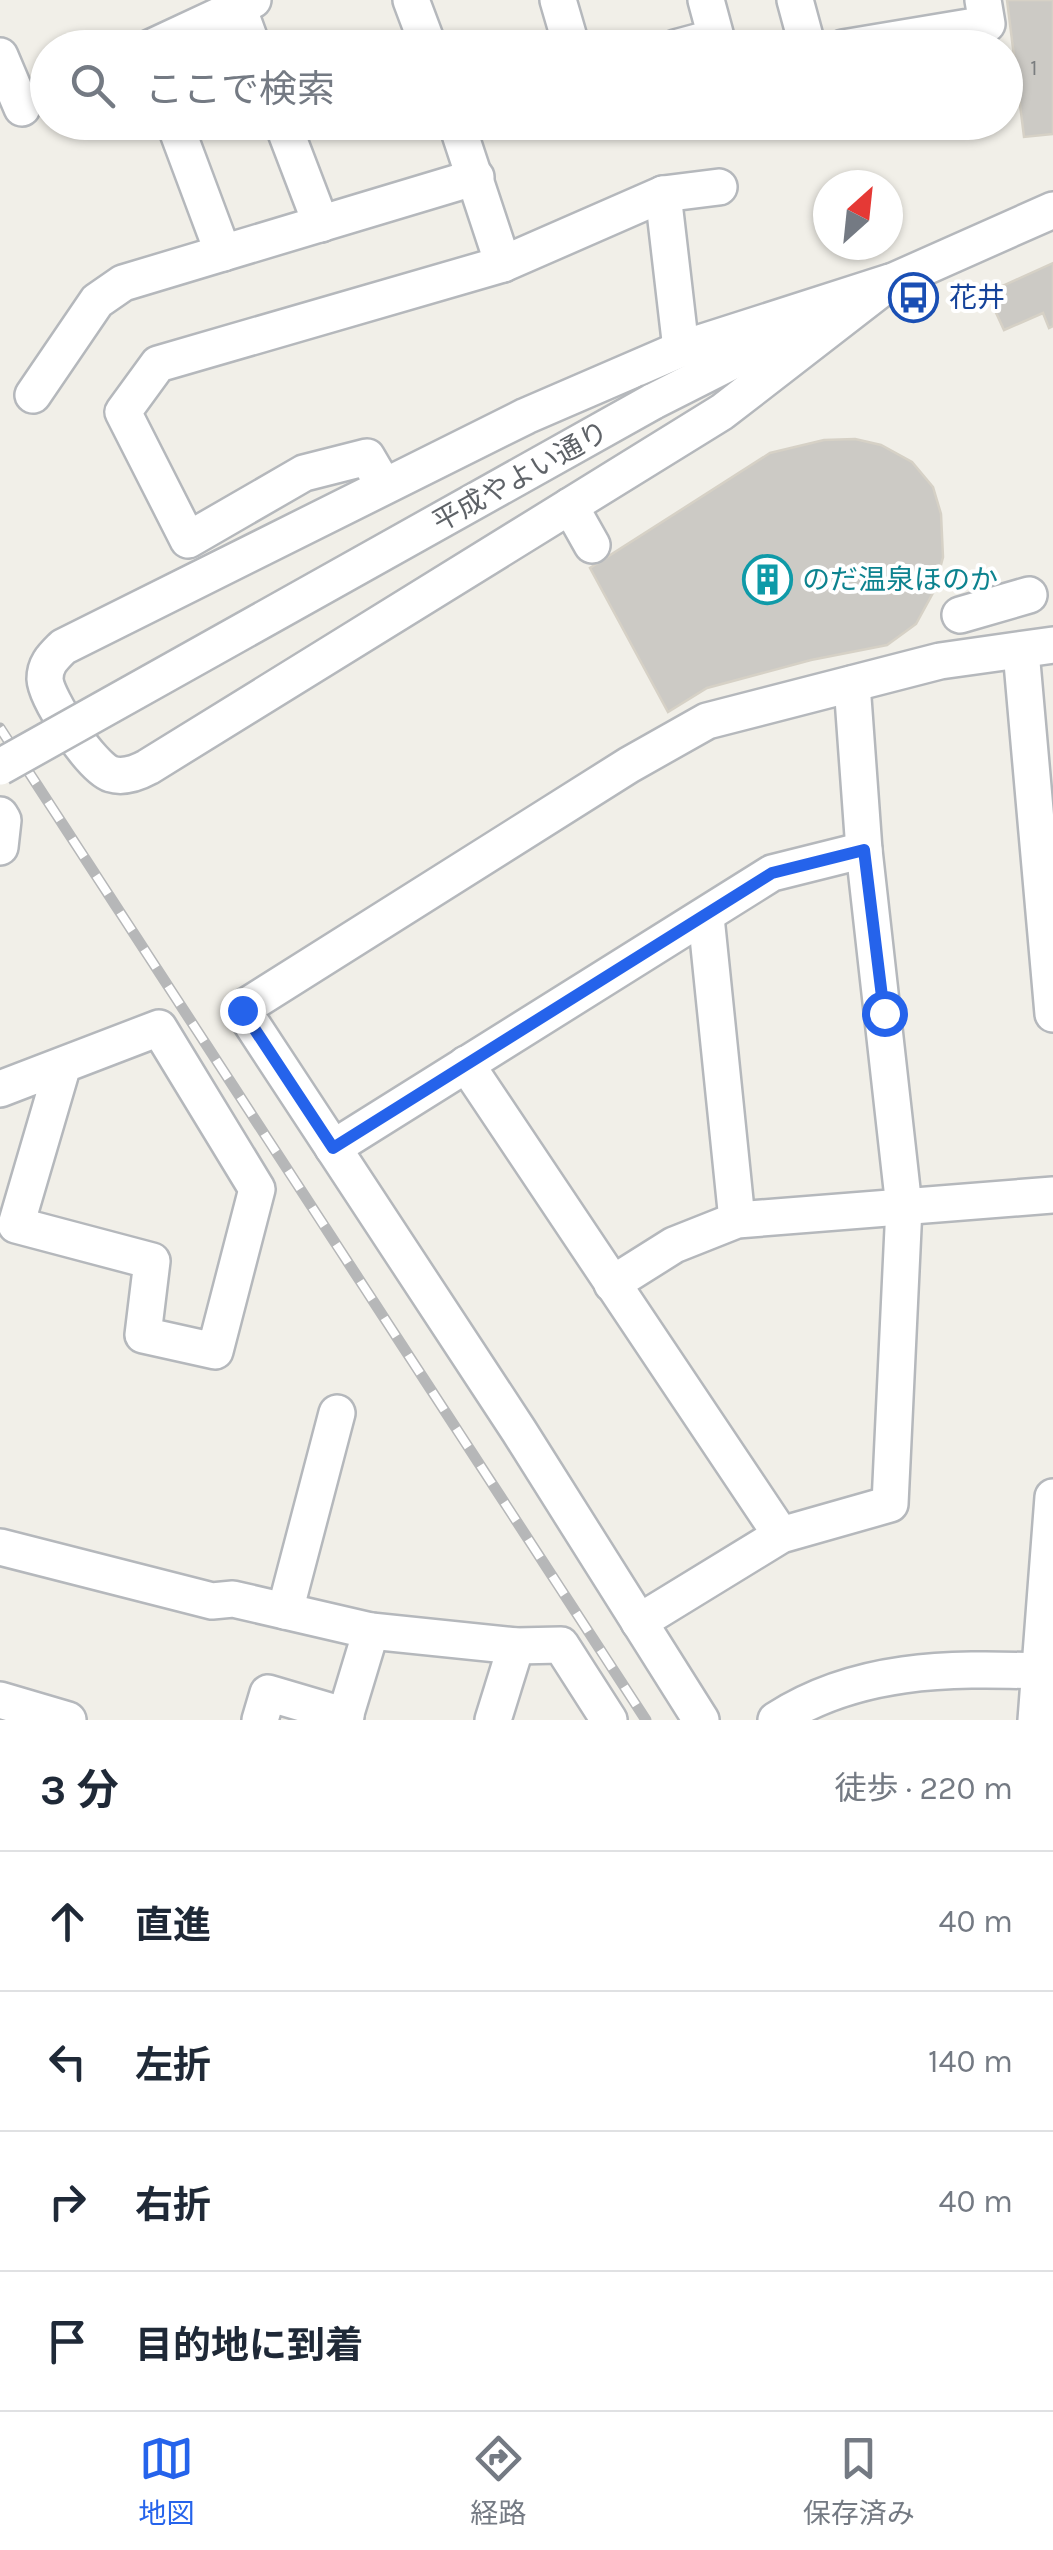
<!DOCTYPE html>
<html lang="ja">
<meta charset="utf-8">
<style>
:root{--surface:#fff;--page:#f6f6f7;--text:#1f2937;--muted:#747a83;--line:#e0e1e3;--accent:#2563eb}
body{margin:0;font-family:Karla,"Noto Sans JP",sans-serif;background:var(--page);color:var(--text)}
.compass{position:absolute;left:813px;top:170px;width:90px;height:90px;border-radius:50%;background:var(--surface);box-shadow:0 2px 8px #0004;rotate:27deg}
.stop{position:absolute;width:30px;height:30px;margin:-22px;border:8px solid #2563eb;border-radius:50%;background:#fff}
.stop.end{background:#2563eb;border-color:#fff;box-shadow:0 2px 10px #0008}
.list{margin:0;padding:0;list-style:none}
h2{display:flex;justify-content:space-between;align-items:center;height:130px;margin:0;padding:0 40px;font-size:42px}
h2 small{font-size:32px;font-weight:400;color:var(--muted)}
.list li{display:grid;grid-template-columns:65px 1fr auto;gap:30px;align-items:center;box-sizing:border-box;height:140px;padding:0 40px;border-top:2px solid var(--line)}
.list b{display:block;font-size:38px;white-space:nowrap}
.list em{font-size:32px;font-style:normal;color:var(--muted)}
.icon{flex:none;width:55px;height:55px;fill:none;stroke:currentColor;stroke-width:2;stroke-linecap:round;stroke-linejoin:round}
.map{position:relative;flex:none;width:1053px;height:1720px;overflow:hidden}
.search{position:absolute;background:var(--surface);box-shadow:0 2px 8px #0004;left:30px;right:30px;top:30px;height:110px;display:flex;align-items:center;gap:25px;box-sizing:border-box;padding:0 35px;border-radius:55px;color:var(--muted);font-size:38px}
.sheet{height:690px;background:var(--surface)}
nav{display:flex;justify-content:space-around;align-items:center;box-sizing:border-box;height:140px;border-top:2px solid var(--line);background:var(--surface);font-size:28px;color:var(--muted)}
nav a{display:grid;justify-items:center;gap:5px}
nav .on{color:var(--accent)}
.map>svg:first-child{display:block}
.building{fill:#cccac5;stroke:#d6d1c6;stroke-width:2.5}
.lines{fill:none;stroke-linecap:round;stroke-linejoin:round}
.minor-casing{stroke:#b5b8bc;stroke-width:40}
.minor{stroke:#fff;stroke-width:35}
.rail-casing{stroke:#b6b7b8;stroke-width:11}
.rail{stroke:#fff;stroke-width:8;stroke-dasharray:22;stroke-linecap:butt}
.minor-bridge-casing{stroke:#b5b8bc;stroke-width:40;stroke-linecap:butt}
.minor-bridge{stroke:#fff;stroke-width:35}
.route{stroke:#2563eb;stroke-width:12}
.labels{text-anchor:middle;stroke-width:8;stroke-linejoin:round;paint-order:stroke}
.number-label{font-size:22px;fill:#7a7d7f}
.transit-label{font-size:28px;fill:#164399;stroke:#fff;text-anchor:start}
.street-label{font-size:28px;fill:#5f6368;stroke:#fff}
.culture-label{font-size:28px;fill:#0d838f;stroke:#fff;text-anchor:start}
</style>
<div class="map">
<svg width="1053" height="1720" viewBox="0 0 1053 1720">
<rect width="100%" height="100%" fill="#f1efe8"/>
<g class="building">
<polygon points="1007,0 1053,0 1053,134 1024,137"/>
<polygon points="1053,263 1053,326 1049,328 1043,313 1004,330 987,293"/>
<polygon points="855,439 881,445 912,462 933,487 941,514 943,557 934,591 916,624 887,645 811,660 707,688 668,712 590,568 770,453 824,440"/>
</g>
<g class="lines">
<defs>
<g id="minor">
<polyline points="411,0 429,48"/>
<polyline points="558,0 572,48"/>
<polyline points="795,0 808,48"/>
<polyline points="238,7 253,48"/>
<polyline points="150,48 253,0"/>
<polyline points="675,48 716,37 706,0"/>
<polyline points="843,48 987,24 983,0"/>
<polyline points="0,56 22,108"/>
<polyline points="174,122 223,253"/>
<polyline points="282,122 321,224"/>
<polyline points="456,122 503,264"/>
<polyline points="663,194 681,349"/>
<path d="M 890,282 L 722,412 L 148,767 C 137,773 124,778 111,774 C 92,768 46,699 45,679 C 45,664 53,657 63,647 L 526,416 L 681,349 Z"/>
<polyline points="871,291 1053,210"/>
<polyline points="33,395 97,301 123,283 476,177"/>
<polyline points="652,402 794,330"/>
<polyline points="384,486 367,457 304,473 188,540 123,412 158,364 503,264 663,194 719,187"/>
<polyline points="570,506 592,545"/>
<polyline points="960,615 1029,595"/>
<polyline points="1021,651 1053,1014"/>
<polyline points="0,815 3,820 0,847"/>
<polyline points="706,917 737,1220"/>
<polyline points="466,1064 781,1535"/>
<polyline points="0,1089 159,1028 257,1189 215,1351 143,1335 152,1261 16,1225 63,1065"/>
<polyline points="333,1148 772,873 864,850"/>
<polyline points="612,1284 674,1245 737,1220 1053,1195"/>
<polyline points="0,1547 212,1601 233,1599 371,1631 516,1646 561,1645 609,1720"/>
<polyline points="285,1611 337,1413"/>
<polyline points="639,1622 781,1535 890,1504 904,1207 864,850 852,684"/>
<polyline points="0,1700 68,1720"/>
<polyline points="260,1720 268,1693 346,1716"/>
<polyline points="344,1720 371,1631"/>
<polyline points="493,1720 516,1646"/>
<polyline points="701,1720 519,1431 242,1009 629,765 707,721 940,661 1053,645"/>
<path d="M 776,1720 C 857,1668 948,1668 1040,1671 L 1053,1669"/>
<polyline points="1036,1720 1053,1497"/>
</g>
</defs>
<use href="#minor" class="minor-casing"/>
<use href="#minor" class="minor"/>
<defs>
<polyline id="rail" points="0,728 646,1720"/>
</defs>
<use href="#rail" class="rail-casing"/>
<use href="#rail" class="rail"/>
<defs>
<polyline id="minor-bridge" points="0,767 652,402"/>
</defs>
<use href="#minor-bridge" class="minor-bridge-casing"/>
<use href="#minor-bridge" class="minor-bridge"/>
</g>
<g class="lines">
<polyline class="route" points="242,1010 333,1148 772,873 864,850 884,1013"/>
</g>
<defs>
<symbol id="bus-ring" viewBox="-11 -11 22 22"><circle r="9.5" fill="#fff" stroke="#1a4fb4" stroke-width="1.5"/><path d="M-5-6H5V4H4V6H2V4H-2V6H-4V4H-5ZM-3.5-4V0h7V-4ZM-3.5 1.2v1.5H-2V1.2ZM2 1.2v1.5H3.5V1.2Z" fill="#1a4fb4"/></symbol>
<symbol id="building-ring" viewBox="-11 -11 22 22"><circle r="9.5" fill="#fff" stroke="#0f9aa8" stroke-width="1.5"/><path d="M-4-6H4V6H1V3H-1V6H-4ZM-2.5-4.3h1.7v1.8h-1.7ZM.8-4.3h1.7v1.8H.8ZM-2.5-1h1.7V.8h-1.7ZM.8-1h1.7V.8H.8Z" fill="#0f9aa8"/></symbol>
</defs>
<g fill-rule="evenodd">
<use href="#bus-ring" x="886" y="270" width="55" height="55"/>
<use href="#building-ring" x="740" y="552" width="55" height="55"/>
</g>
<g class="labels">
<g class="number-label">
<text x="1034" y="75">1</text>
</g>
<g class="transit-label">
<text x="949" y="307">花井</text>
</g>
<g class="street-label">
<text transform="translate(520 476) rotate(-29)" y="10">平成やよい通り</text>
</g>
<g class="culture-label">
<text x="802" y="589">のだ温泉ほのか</text>
</g>
</g>
</svg>
<svg class="compass" viewBox="-18 -18 36 36"><path d="M0-13l5 13h-10z" fill="#e53935"/><path d="M0 13l5-13h-10z" fill="#747a83"/></svg>
<div class="stop" style="left:884px;top:1013px"></div>
<div class="stop end" style="left:242px;top:1010px"></div>
<div class="search"><svg class="icon" aria-label="search" viewBox="0 0 24 24"><circle cx="10" cy="10" r="6"/><path d="M15 15l6 6"/></svg>ここで検索</div>
</div>
<section class="sheet">
<h2>3 分<small>徒歩 · 220 m</small></h2>
<ul class="list">
<li><svg class="icon" aria-label="ahead" viewBox="0 0 24 24"><path d="M12 20V5M6 11l6-6 6 6"/></svg><div><b>直進</b></div><em>40 m</em></li>
<li><svg class="icon" aria-label="left" viewBox="0 0 24 24"><path d="M17 20v-9H6M10 6l-5 5 5 5"/></svg><div><b>左折</b></div><em>140 m</em></li>
<li><svg class="icon" aria-label="right" viewBox="0 0 24 24"><path d="M7 20v-9h11M14 6l5 5-5 5"/></svg><div><b>右折</b></div><em>40 m</em></li>
<li><svg class="icon" aria-label="arrive" viewBox="0 0 24 24"><path d="M6 21V4h12l-3 4 3 4H6"/></svg><div><b>目的地に到着</b></div></li>
</ul>
</section>
<nav>
<a class="on"><svg class="icon" aria-label="map" viewBox="0 0 24 24"><path d="M3 6l6-2 6 2 6-2v14l-6 2-6-2-6 2zM9 4v14M15 6v14"/></svg>地図</a>
<a><svg class="icon" aria-label="directions" viewBox="0 0 24 24"><path d="M12 3l9 9-9 9-9-9zM9 14v-3h6M13 9l2 2-2 2"/></svg>経路</a>
<a><svg class="icon" aria-label="saved" viewBox="0 0 24 24"><path d="M7 4h10v16l-5-4-5 4z"/></svg>保存済み</a>
</nav>
